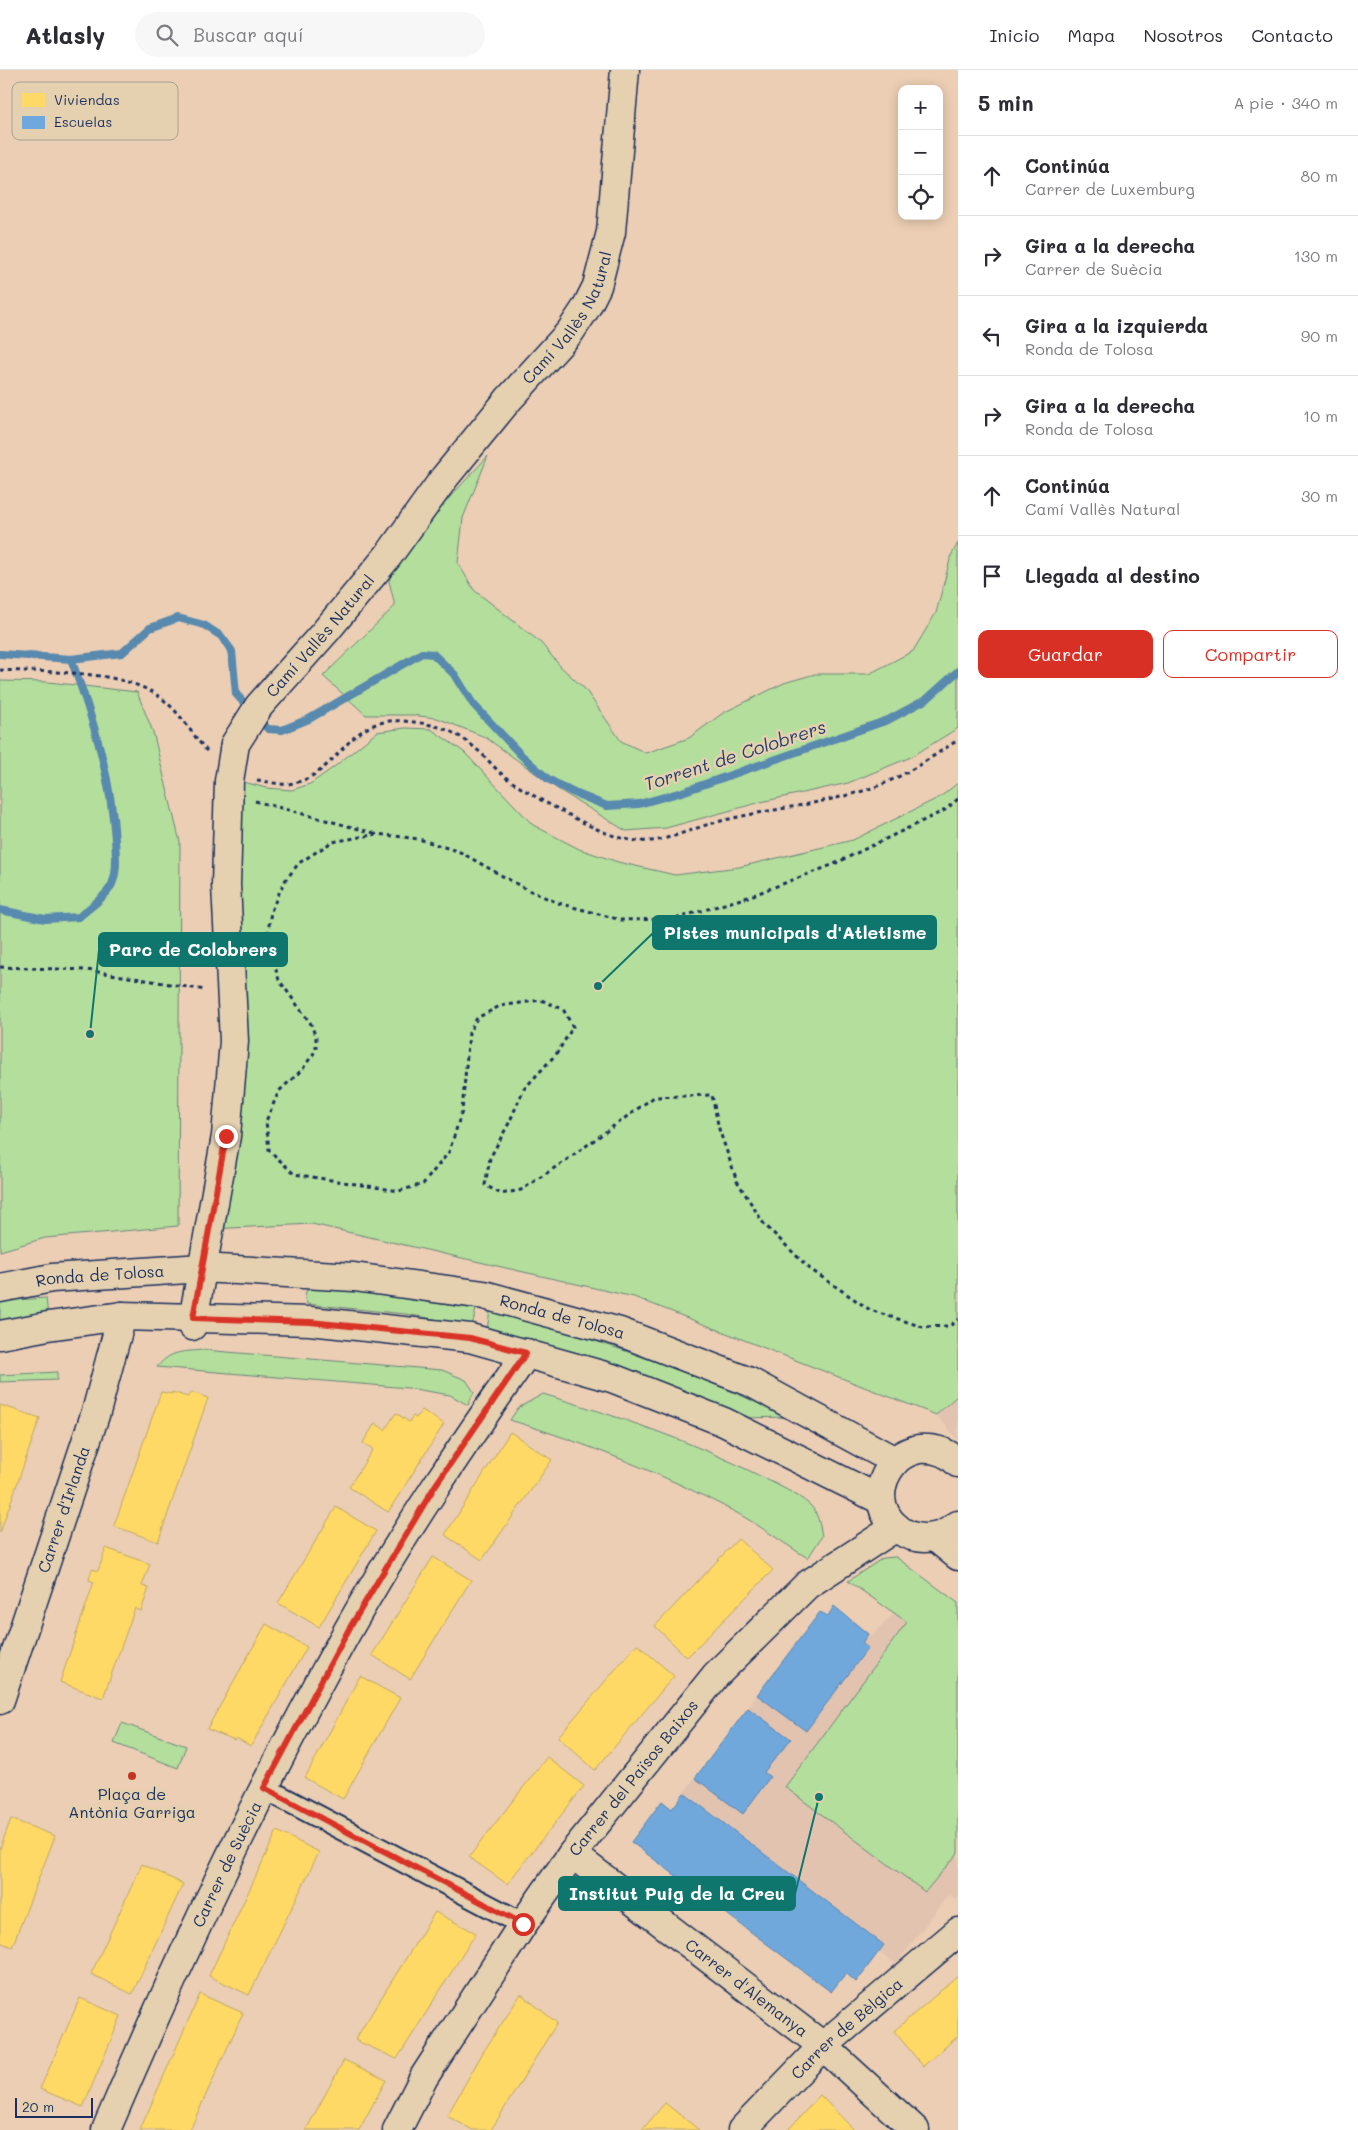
<!DOCTYPE html>
<html lang="es">
<meta charset="utf-8">
<style>
:root{--surface:#fff;--page:#f7f7f7;--text:#2b2b33;--muted:#7c7c81;--line:#e1e1e2;--accent:#d93025}
body{margin:0;font-family:Mali,sans-serif;background:var(--page);color:var(--text)}
.controls{position:absolute;right:15px;top:15px;display:grid;overflow:hidden;border-radius:10px;box-shadow:0 2px 12px #0003}
.controls button{width:45px;height:45px;display:grid;place-items:center;padding:0;border:0;border-bottom:1px solid var(--line);background:var(--surface);color:var(--text);font:25px sans-serif}
.scale{position:absolute;left:15px;bottom:12px;width:78px;box-sizing:border-box;padding-left:5px;border:2px solid #1b2f5e;border-top:0;font-size:14px;line-height:18px;white-space:nowrap;color:#1b2f5e;-webkit-text-stroke:4px #e5d0af;paint-order:stroke}
.stop{position:absolute;width:15px;height:15px;margin:-11px;border:4px solid #d93025;border-radius:50%;background:#fff}
.stop.end{background:#d93025;border-color:#fff;box-shadow:0 1px 5px #0008}
.list{margin:0;padding:0;list-style:none}
h2{display:flex;justify-content:space-between;align-items:center;height:65px;margin:0;padding:0 20px;font-size:21px}
h2 small{font-size:16px;font-weight:400;color:var(--muted)}
.list li{display:grid;grid-template-columns:32px 1fr auto;gap:15px;align-items:center;box-sizing:border-box;height:80px;padding:0 20px;border-top:1px solid var(--line)}
.list b{display:block;font-size:19px;white-space:nowrap}
.list p{margin:0;font-size:16px;white-space:nowrap;color:var(--muted)}
.list em{font-size:16px;font-style:normal;color:var(--muted)}
.actions{display:flex;gap:10px;padding:15px 20px}
.actions a{flex:1;padding:11px 0;border:1px solid var(--accent);border-radius:10px;text-align:center;font-size:18px;color:var(--accent)}
.actions .main{background:var(--accent);color:#fff}
.icon{flex:none;width:28px;height:28px;fill:none;stroke:currentColor;stroke-width:2;stroke-linecap:round;stroke-linejoin:round}
.map{position:relative;flex:none;width:958px;height:2060px;overflow:hidden}
header{display:flex;align-items:center;gap:30px;box-sizing:border-box;height:70px;padding:0 25px;background:var(--surface);border-bottom:1px solid var(--line)}
header strong{font-size:24px}
nav{display:flex;gap:28px;margin-inline-start:auto;font-size:18px}
.search{width:350px;height:45px;background:var(--page);display:flex;align-items:center;gap:12px;box-sizing:border-box;padding:0 18px;border-radius:28px;color:var(--muted);font-size:19px}
main{display:flex}
aside{flex:1;background:var(--surface)}
.map>svg:first-child{display:block}
.built{fill:#e2c3b0}
.green{fill:#b4de9b;stroke:#68867c}
.homes{fill:#ffd966;stroke:#bba664}
.schools{fill:#6fa8dc;stroke:#5684b6}
.lines{fill:none;stroke-linecap:round;stroke-linejoin:round}
.stream{stroke:#5989ae;stroke-width:8}
.pedestrian-casing{stroke:#1b2f5e;stroke-width:25}
.minor-casing{stroke:#1b2f5e;stroke-width:31}
.path{stroke:#1b2f5e;stroke-width:3;stroke-dasharray:4 4;stroke-linecap:butt}
.pedestrian{stroke:#e5d0af;stroke-width:21}
.minor{stroke:#e5d0af;stroke-width:28}
.route{stroke:#d93025;stroke-width:6}
.poi-dot{fill:#c8321e;stroke:#e5d0af;stroke-width:2}
.labels{text-anchor:middle;stroke-width:5;stroke-linejoin:round;paint-order:stroke}
.street-label{font-size:16px;fill:#1b2f5e;stroke:#e5d0af}
.poi-label{font-size:16px;fill:#1b2f5e;stroke:#e5d0af}
.water-label{font-size:18px;font-style:italic;fill:#253e6b;stroke:#e5d0af}
.key{fill:#e5d0af;stroke:#a8a097;stroke-width:1}
.key-label{font-size:14px;fill:#1b2f5e}
.leader{fill:none;stroke:#0f766e;stroke-width:2}
.callout-dot{fill:#0f766e;stroke:#e5d0af;stroke-width:2}
.callout{fill:#0f766e;stroke:#0f766e;stroke-width:2}
.callout-label{font-size:18px;text-anchor:middle;font-weight:bold;fill:#fff}
</style>
<header>
<strong>Atlasly</strong>
<div class="search"><svg class="icon" aria-label="search" viewBox="0 0 24 24"><circle cx="10" cy="10" r="6"/><path d="M15 15l6 6"/></svg>Buscar aquí</div>
<nav><a>Inicio</a><a>Mapa</a><a>Nosotros</a><a>Contacto</a></nav>
</header>
<main>
<div class="map">
<svg width="958" height="2060" viewBox="0 0 958 2060">
<rect width="100%" height="100%" fill="#ebceb3"/>
<filter id="ink" filterUnits="userSpaceOnUse"><feTurbulence type="fractalNoise" baseFrequency=".02" numOctaves="2"/><feDisplacementMap in="SourceGraphic" scale="10" xChannelSelector="R" yChannelSelector="G"/><feConvolveMatrix kernelMatrix="1 2 1 2 8 2 1 2 1" color-interpolation-filters="sRGB"/></filter>
<g filter="url(#ink)">
<g class="built">
<polygon points="958,1325 958,1370 936,1345"/>
<polygon points="834,1536 872,1566 894,1543 958,1589 958,1826 955,1829 949,1824 896,1894 879,1881 856,1912 845,1904 831,1922 631,1772 662,1731 672,1738 820,1542 828,1545"/>
</g>
<g class="green">
<polygon points="488,386 463,448 458,493 474,520 540,572 561,597 585,619 621,671 646,683 689,668 723,643 784,613 815,604 869,604 913,581 936,543 951,486 958,473 958,658 911,687 848,713 761,732 666,758 626,761 556,718 485,667 437,648 410,645 366,645 323,606 395,536 389,511 402,479"/>
<polygon points="0,611 48,612 137,622 153,662 180,772 178,1156 45,1168 0,1181"/>
<polygon points="405,658 431,659 464,682 533,755 579,779 618,792 675,805 739,797 853,770 940,727 958,713 958,1325 936,1345 634,1227 312,1154 210,1159 240,711 266,718 292,720 310,714 334,697 377,662"/>
<polygon points="325,1217 476,1239 472,1256 406,1244 307,1234 305,1229 306,1221 313,1218"/>
<polygon points="46,1228 48,1246 0,1255 0,1231"/>
<path d="M 490,1240 C 592,1268 692,1300 787,1347 L 746,1348 L 694,1324 L 645,1306 L 559,1278 L 487,1260 Z"/>
<path d="M 203,1280 L 442,1300 L 466,1310 L 474,1322 L 468,1335 L 450,1325 L 408,1318 L 157,1297 C 171,1280 183,1282 203,1280 Z"/>
<polygon points="57,1302 57,1310 0,1312 0,1305"/>
<path d="M 543,1324 C 617,1346 692,1371 760,1406 C 777,1415 796,1423 810,1435 C 818,1442 820,1456 822,1466 L 808,1488 C 784,1474 761,1456 737,1443 C 664,1404 588,1374 510,1350 L 518,1338 Z"/>
<polygon points="896,1487 958,1533 958,1783 925,1822 785,1717 907,1552 848,1511 883,1488"/>
<polygon points="122,1653 186,1676 178,1698 114,1673"/>
</g>
<g class="homes">
<polygon points="161,1322 172,1324 172,1322 188,1327 191,1322 208,1328 158,1472 114,1456"/>
<polygon points="0,1335 40,1348 0,1463"/>
<polygon points="422,1340 444,1354 388,1442 349,1417 373,1379 363,1373 375,1353 385,1360 396,1343 409,1352 413,1346 416,1348"/>
<polygon points="510,1362 552,1390 482,1490 445,1465"/>
<polygon points="336,1437 376,1461 319,1557 278,1533"/>
<polygon points="738,1469 773,1500 687,1587 655,1556"/>
<polygon points="106,1478 150,1494 142,1516 149,1518 141,1541 135,1538 103,1628 60,1612 94,1512 89,1510 92,1499 98,1501"/>
<polygon points="433,1487 471,1510 410,1609 372,1585"/>
<polygon points="266,1554 307,1577 251,1676 236,1668 235,1670 207,1659"/>
<polygon points="637,1574 674,1606 595,1700 558,1667"/>
<polygon points="360,1606 400,1628 343,1729 305,1708"/>
<polygon points="547,1687 584,1716 507,1814 469,1787"/>
<polygon points="11,1749 55,1766 12,1877 0,1872 0,1779"/>
<polygon points="277,1761 319,1782 249,1925 209,1906"/>
<polygon points="142,1794 183,1814 132,1924 91,1904"/>
<polygon points="435,1842 476,1863 397,1989 355,1970"/>
<polygon points="958,1906 958,1966 923,1996 894,1961"/>
<polygon points="200,1924 243,1943 190,2060 140,2060"/>
<polygon points="521,1924 557,1953 491,2060 473,2060 447,2046 482,1984"/>
<polygon points="80,1928 121,1946 83,2037 40,2019"/>
<polygon points="344,1990 386,2010 359,2060 306,2060"/>
<polygon points="820,2025 854,2060 788,2060"/>
<polygon points="665,2033 699,2060 642,2060"/>
</g>
<g class="schools">
<polygon points="834,1536 868,1564 862,1573 868,1578 806,1661 757,1625 820,1542 828,1546"/>
<polygon points="748,1638 791,1669 764,1702 770,1707 743,1744 695,1708"/>
<polygon points="684,1723 884,1875 856,1912 846,1903 831,1922 631,1772 662,1731 672,1739"/>
</g>
<g class="lines">
<g class="stream">
<polyline points="0,584 71,589 122,583 150,558 178,548 204,555 221,566 232,581 236,624 247,636"/>
<polyline points="259,650 268,659 282,660 309,649 422,583 433,584 455,605 473,634 521,685 548,709 572,722 607,736 639,734 682,722 888,650 927,629 958,601"/>
<path d="M 0,840 L 45,849 L 79,847 C 89,838 103,829 110,818 C 118,805 116,785 115,770 C 111,707 93,648 71,589"/>
</g>
<defs>
<polyline id="pedestrian" points="264,1718 523,1854"/>
<g id="minor">
<path id="s1" d="M 0,1218 L 52,1208 L 202,1198 L 354,1207 L 484,1225 L 620,1262 L 750,1312 L 895,1391"/>
<path id="s2" d="M 192,1256 L 226,1066 L 234,971 L 226,815 L 229,711 L 235,674 L 259,636 L 325,562 L 388,486 L 445,407 L 508,330 L 570,262 L 586,238 L 597,216 L 611,162 L 625,0"/>
<polyline points="0,1265 48,1256 122,1246 310,1251 470,1268 612,1308 724,1352 881,1430"/>
<path d="M 958,1393 C 948,1382 934,1378 919,1379 C 909,1381 899,1386 893,1394 C 856,1440 913,1493 958,1455"/>
<polyline points="936,1468 958,1486"/>
<path id="s3" d="M 0,1630 L 96,1342 L 122,1246"/>
<path id="s4" d="M 572,1784 L 823,1976 L 915,2060"/>
<path id="s5" d="M 106,2060 C 178,1890 258,1721 348,1560 C 402,1464 464,1373 527,1283"/>
<path id="s6" d="M 397,2060 L 424,2007 L 523,1854 L 572,1784 L 716,1605 L 807,1515 L 896,1457"/>
<path id="s7" d="M 742,2060 L 823,1976 L 958,1862"/>
</g>
</defs>
<use href="#pedestrian" class="pedestrian-casing"/>
<use href="#minor" class="minor-casing"/>
<g class="path">
<path d="M 0,600 C 49,603 126,598 165,631 C 182,645 192,665 207,681"/>
<path d="M 257,710 C 266,711 278,715 288,714 C 340,708 344,646 403,651 C 439,654 456,660 483,685 C 491,693 499,703 508,709 C 525,721 544,732 562,741 C 585,754 611,768 637,771 C 664,774 691,758 717,752 C 767,739 820,735 869,719 C 901,709 930,688 958,670"/>
<polyline points="958,729 945,740 832,795 748,827 674,849 621,850 558,833 522,817 460,782 419,769 377,764 332,772 299,793 284,812 271,841 267,870 279,910 311,954 316,968 316,980 302,1000 279,1021 266,1051 269,1080 294,1104 399,1121 423,1114 449,1082 462,1041 469,963 477,948 500,936 541,930 563,939 573,957 557,983 524,1019 509,1053 490,1088 485,1115 501,1124 521,1120 565,1091 654,1027 712,1025 719,1059 737,1111 764,1154 810,1199 870,1240 923,1257 950,1256 958,1249"/>
<polyline points="255,731 374,763"/>
<polyline points="0,897 87,900 205,920"/>
</g>
<use href="#pedestrian" class="pedestrian"/>
<use href="#minor" class="minor"/>
</g>
</g>
<g class="lines" filter="url(#ink)">
<polyline class="route" points="226,1066 193,1248 310,1252 470,1268 526,1283 435,1416 349,1559 264,1718 523,1854"/>
</g>
<circle class="poi-dot" cx="132" cy="1706" r="5"/>
<g class="labels">
<g class="street-label">
<text dy="6" stroke="none"><textPath href="#s2" startOffset="1129">Camí Vallès Natural</textPath></text>
<text dy="6" stroke="none"><textPath href="#s2" startOffset="724">Camí Vallès Natural</textPath></text>
<text dy="6" stroke="none"><textPath href="#s1" startOffset="101">Ronda de Tolosa</textPath></text>
<text dy="6" stroke="none"><textPath href="#s1" startOffset="568">Ronda de Tolosa</textPath></text>
<text dy="6" stroke="none"><textPath href="#s3" startOffset="201">Carrer d'Irlanda</textPath></text>
<text dy="6" stroke="none"><textPath href="#s6" startOffset="425">Carrer del Països Baixos</textPath></text>
<text dy="6" stroke="none"><textPath href="#s5" startOffset="292">Carrer de Suècia</textPath></text>
<text dy="6" stroke="none"><textPath href="#s4" startOffset="220">Carrer d'Alemanya</textPath></text>
<text dy="6" stroke="none"><textPath href="#s7" startOffset="146">Carrer de Bèlgica</textPath></text>
</g>
<g class="poi-label">
<text x="132" y="1730">Plaça de<tspan x="132" dy="18">Antònia Garriga</tspan></text>
</g>
<g class="water-label">
<text transform="translate(735 686) rotate(-18)" y="6">Torrent de Colobrers</text>
</g>
</g>
<rect x="12" y="12" width="166" height="58" rx="8" class="key"/>
<rect x="22" y="23" width="23" height="14" fill="#ffd966"/>
<rect x="22" y="46" width="23" height="13" fill="#6fa8dc"/>
<g class="key-label">
<text x="54" y="35">Viviendas</text>
<text x="54" y="57">Escuelas</text>
</g>
<path class="leader" d="M598 916L653 863M90 964L99 880M819 1727L795 1824"/>
<g class="callout-dot">
<circle cx="598" cy="916" r="5"/>
<circle cx="90" cy="964" r="5"/>
<circle cx="819" cy="1727" r="5"/>
</g>
<g class="callout">
<rect x="653" y="846" width="283" height="33" rx="5"/>
<rect x="99" y="863" width="188" height="33" rx="5"/>
<rect x="559" y="1807" width="236" height="33" rx="5"/>
</g>
<g class="callout-label">
<text x="795" y="869">Pistes municipals d'Atletisme</text>
<text x="193" y="886">Parc de Colobrers</text>
<text x="677" y="1830">Institut Puig de la Creu</text>
</g>
</svg>
<div class="controls">
<button>+</button>
<button>−</button>
<button><svg class="icon" aria-label="locate" viewBox="0 0 24 24"><circle cx="12" cy="12" r="6"/><path d="M12 2v4M12 18v4M2 12h4M18 12h4"/></svg></button>
</div>
<div class="scale">20 m</div>
<div class="stop" style="left:523px;top:1854px"></div>
<div class="stop end" style="left:226px;top:1066px"></div>
</div>
<aside>
<h2>5 min<small>A pie · 340 m</small></h2>
<ul class="list">
<li><svg class="icon" aria-label="ahead" viewBox="0 0 24 24"><path d="M12 20V5M6 11l6-6 6 6"/></svg><div><b>Continúa</b><p>Carrer de Luxemburg</p></div><em>80 m</em></li>
<li><svg class="icon" aria-label="right" viewBox="0 0 24 24"><path d="M7 20v-9h11M14 6l5 5-5 5"/></svg><div><b>Gira a la derecha</b><p>Carrer de Suècia</p></div><em>130 m</em></li>
<li><svg class="icon" aria-label="left" viewBox="0 0 24 24"><path d="M17 20v-9H6M10 6l-5 5 5 5"/></svg><div><b>Gira a la izquierda</b><p>Ronda de Tolosa</p></div><em>90 m</em></li>
<li><svg class="icon" aria-label="right" viewBox="0 0 24 24"><path d="M7 20v-9h11M14 6l5 5-5 5"/></svg><div><b>Gira a la derecha</b><p>Ronda de Tolosa</p></div><em>10 m</em></li>
<li><svg class="icon" aria-label="ahead" viewBox="0 0 24 24"><path d="M12 20V5M6 11l6-6 6 6"/></svg><div><b>Continúa</b><p>Camí Vallès Natural</p></div><em>30 m</em></li>
<li><svg class="icon" aria-label="arrive" viewBox="0 0 24 24"><path d="M6 21V4h12l-3 4 3 4H6"/></svg><div><b>Llegada al destino</b></div></li>
</ul>
<div class="actions"><a class="main">Guardar</a><a>Compartir</a></div>
</aside>
</main>
